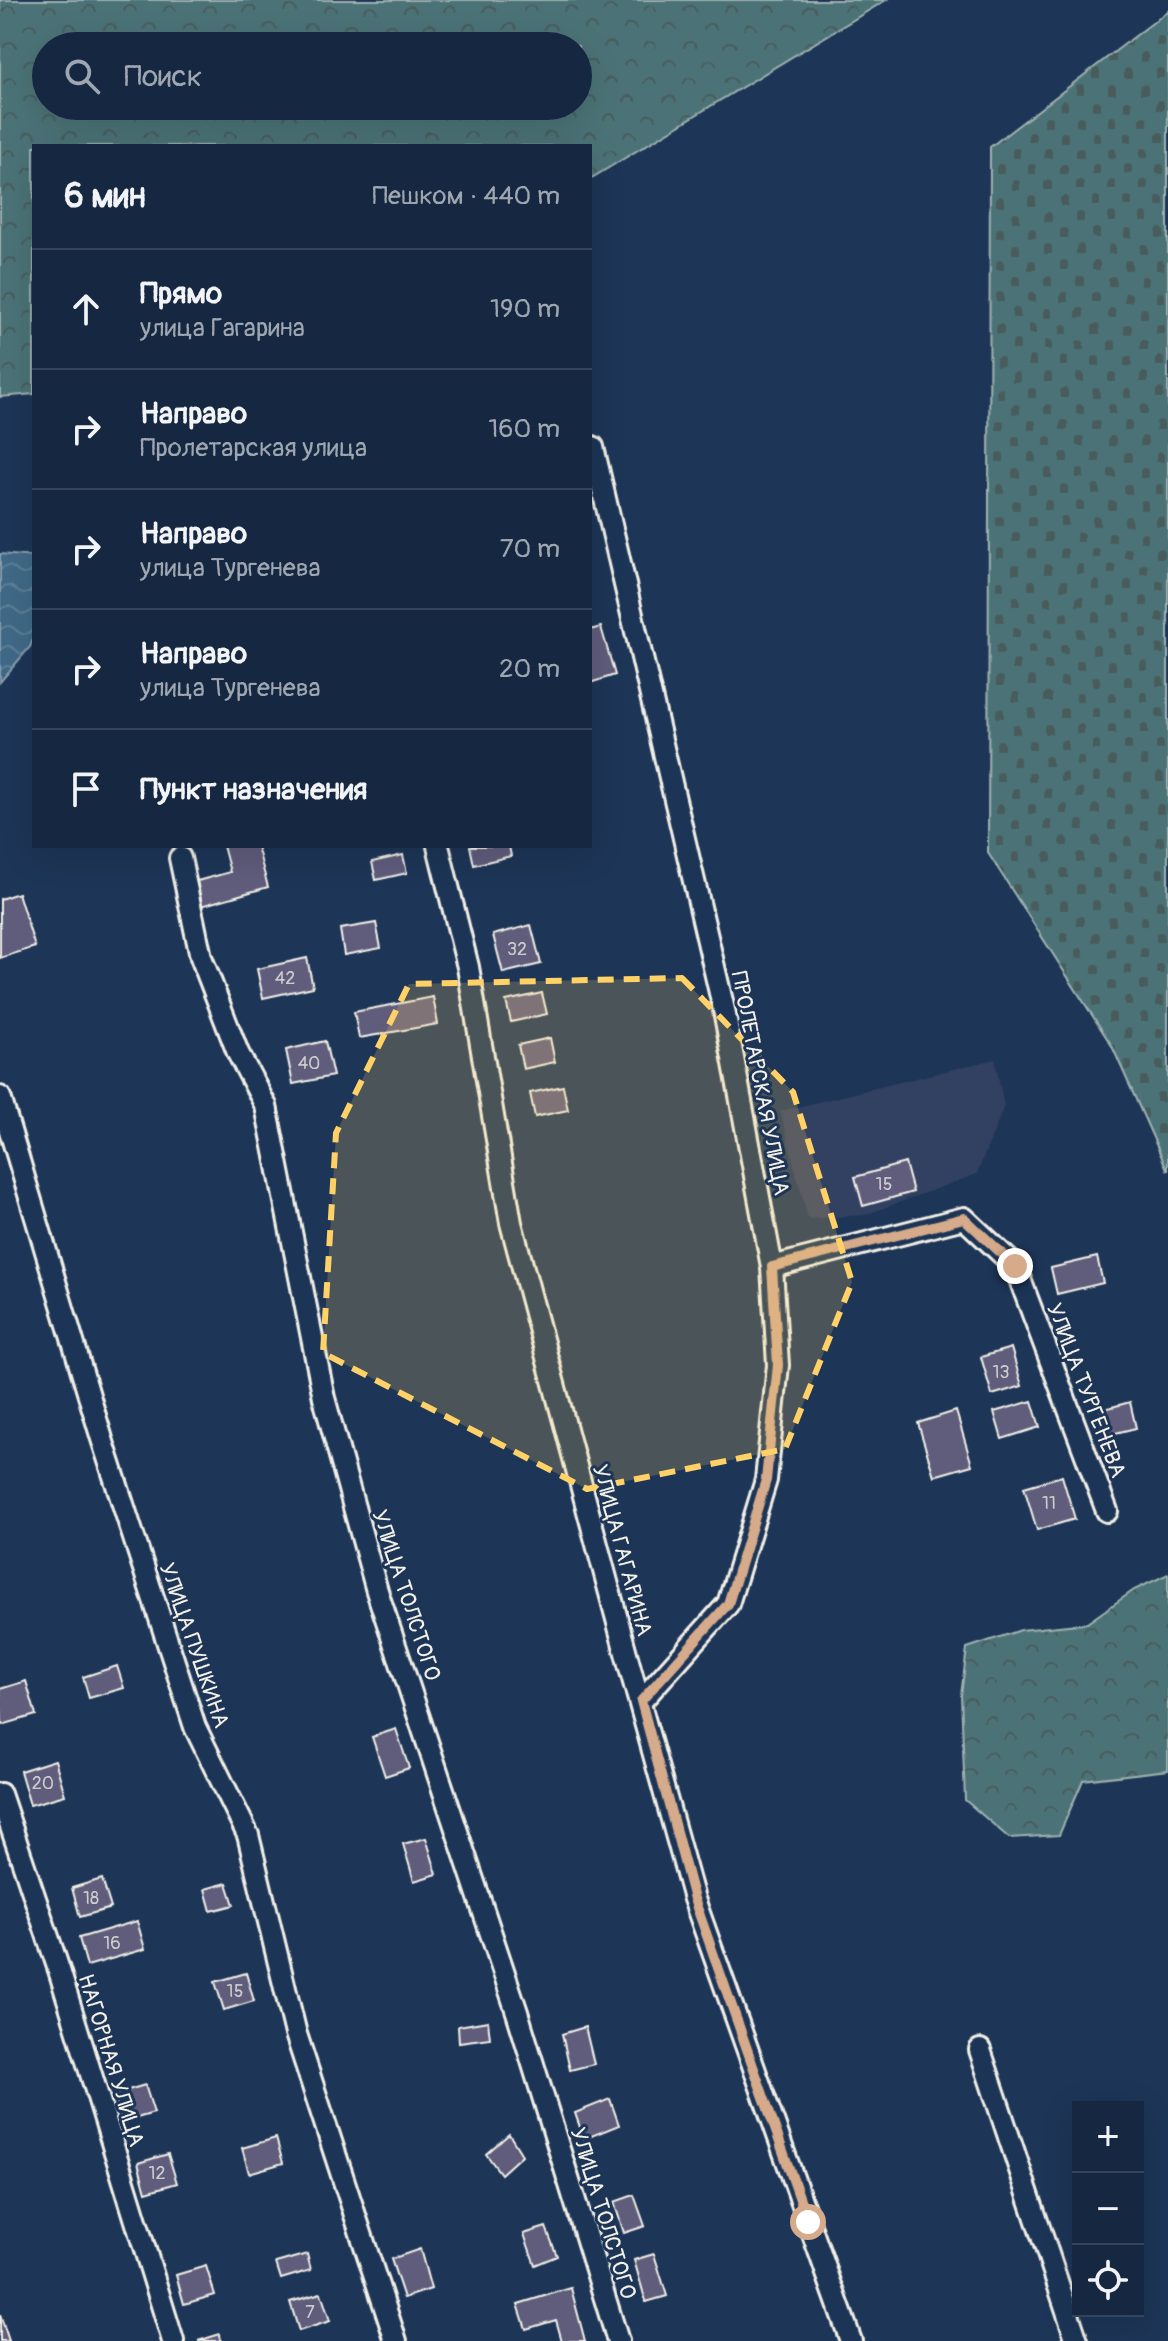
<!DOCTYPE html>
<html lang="ru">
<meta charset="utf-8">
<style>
:root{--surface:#162841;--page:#23344c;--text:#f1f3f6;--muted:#9ea6b1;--line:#35445a}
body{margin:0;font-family:Pangolin,sans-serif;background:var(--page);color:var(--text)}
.controls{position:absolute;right:24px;bottom:24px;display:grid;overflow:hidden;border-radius:0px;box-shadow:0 8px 32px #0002}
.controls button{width:72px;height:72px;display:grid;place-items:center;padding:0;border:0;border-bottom:2px solid var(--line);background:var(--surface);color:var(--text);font:40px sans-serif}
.stop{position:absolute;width:24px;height:24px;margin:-18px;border:6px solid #d6ab8b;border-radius:50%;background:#fff}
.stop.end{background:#d6ab8b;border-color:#fff;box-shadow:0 2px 8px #0008}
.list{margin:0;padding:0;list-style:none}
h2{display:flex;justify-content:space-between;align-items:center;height:104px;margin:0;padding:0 32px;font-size:34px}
h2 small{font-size:26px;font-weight:400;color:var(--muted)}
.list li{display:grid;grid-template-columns:52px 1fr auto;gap:24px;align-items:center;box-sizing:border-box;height:120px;padding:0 32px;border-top:2px solid var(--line)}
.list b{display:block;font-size:30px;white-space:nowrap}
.list p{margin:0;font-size:26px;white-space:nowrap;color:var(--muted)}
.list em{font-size:26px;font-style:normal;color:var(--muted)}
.icon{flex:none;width:44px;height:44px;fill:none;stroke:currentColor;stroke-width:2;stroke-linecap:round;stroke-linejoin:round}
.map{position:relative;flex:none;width:1168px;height:2341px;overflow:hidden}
.search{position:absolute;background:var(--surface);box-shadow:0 8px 32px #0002;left:32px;top:32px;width:560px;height:88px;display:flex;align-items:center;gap:20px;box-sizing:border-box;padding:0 28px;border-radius:44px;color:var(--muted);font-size:30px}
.panel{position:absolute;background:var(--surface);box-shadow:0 8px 32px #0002;left:32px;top:144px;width:560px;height:704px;border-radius:0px}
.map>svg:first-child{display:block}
.built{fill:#304162}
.forest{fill:url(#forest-crowns);stroke:#a0b2b0;stroke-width:2;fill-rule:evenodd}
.cemetery{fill:url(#cemetery-stones);stroke:#a0b2b0;stroke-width:2}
.water{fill:url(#water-waves);stroke:#889fae;stroke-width:2}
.building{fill:#5e5c7c;stroke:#f4f1e8;stroke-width:2}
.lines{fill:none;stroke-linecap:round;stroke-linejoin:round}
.minor-casing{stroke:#f4f1e8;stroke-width:26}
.minor{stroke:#1d3557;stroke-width:20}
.route{stroke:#d6ab8b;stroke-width:10}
.marked{fill:#ffd166;fill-opacity:0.2;stroke:#ffd166;stroke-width:6;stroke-dasharray:16 10;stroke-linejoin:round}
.labels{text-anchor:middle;stroke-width:6;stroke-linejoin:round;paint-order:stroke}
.number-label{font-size:18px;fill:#cecccd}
.street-label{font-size:22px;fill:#f4f1e8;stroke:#1d3557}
</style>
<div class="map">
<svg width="1168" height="2341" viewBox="0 0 1168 2341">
<defs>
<pattern id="forest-crowns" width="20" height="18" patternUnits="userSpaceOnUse" patternTransform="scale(2)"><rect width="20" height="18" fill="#4b7377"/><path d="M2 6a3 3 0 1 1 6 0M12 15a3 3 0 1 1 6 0" fill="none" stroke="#4a5b5c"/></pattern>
<pattern id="cemetery-stones" width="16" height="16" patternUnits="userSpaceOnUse" patternTransform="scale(2)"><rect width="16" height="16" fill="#4b7377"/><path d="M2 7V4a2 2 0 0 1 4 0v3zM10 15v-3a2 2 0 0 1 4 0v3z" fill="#4a5b5c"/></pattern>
<pattern id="water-waves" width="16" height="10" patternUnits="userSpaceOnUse" patternTransform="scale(2)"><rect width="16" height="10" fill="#406987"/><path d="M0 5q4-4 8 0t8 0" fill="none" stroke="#5c7f98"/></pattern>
</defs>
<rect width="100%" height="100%" fill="#1d3557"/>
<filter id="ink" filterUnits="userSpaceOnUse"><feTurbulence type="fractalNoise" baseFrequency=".0125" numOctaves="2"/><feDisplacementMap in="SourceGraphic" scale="16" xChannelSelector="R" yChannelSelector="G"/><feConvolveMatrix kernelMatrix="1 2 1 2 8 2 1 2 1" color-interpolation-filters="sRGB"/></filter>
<g filter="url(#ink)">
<polygon class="built" points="995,1059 1004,1106 977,1174 865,1215 808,1219 780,1111"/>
<g class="forest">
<path d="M 0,0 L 886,0 L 590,179 L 590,146 L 34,146 L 34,394 L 0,397 ZM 46,46 L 578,46 L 578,106 L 46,106 Z"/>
<polygon points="1168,1574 1168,1770 1083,1780 1059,1835 1009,1838 965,1800 961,1695 967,1648 1021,1630 1087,1623 1134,1590"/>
</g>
<polygon class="cemetery" points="1168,11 1168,1171 1112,1046 988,853 990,147"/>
<polygon class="water" points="0,554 34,557 34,637 30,647 0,682"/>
<g class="building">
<polygon points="601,627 615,675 590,683 590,630"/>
<polygon points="223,846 257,846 268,887 197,907 190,883 230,872"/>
<polygon points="470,846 509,846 511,856 474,865"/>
<polygon points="403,855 407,873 376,880 372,862"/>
<polygon points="18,893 35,947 0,958 0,899"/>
<polygon points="376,923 381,948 344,955 340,929"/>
<polygon points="531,925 541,964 503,973 493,935"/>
<polygon points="307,958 313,987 263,998 257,969"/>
<polygon points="542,993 547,1014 511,1022 506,1001"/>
<polygon points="433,997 438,1024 359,1038 354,1012"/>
<polygon points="550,1038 555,1062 523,1069 518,1045"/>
<polygon points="325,1041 333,1076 293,1084 286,1050"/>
<polygon points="563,1086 568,1110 535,1117 530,1093"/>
<polygon points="905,1163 913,1192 863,1206 855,1177"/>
<polygon points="1097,1257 1103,1283 1057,1294 1051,1268"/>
<polygon points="1011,1348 1022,1386 992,1395 981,1357"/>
<polygon points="1032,1401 1040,1427 1002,1439 994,1412"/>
<polygon points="1130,1402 1136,1428 1107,1435 1101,1410"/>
<polygon points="956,1411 972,1465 934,1476 918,1423"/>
<polygon points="1062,1476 1075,1519 1037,1530 1024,1487"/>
<polygon points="117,1666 124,1688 89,1698 83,1677"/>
<polygon points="26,1681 36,1715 2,1725 0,1689"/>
<polygon points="396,1729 409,1768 385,1776 372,1737"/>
<polygon points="55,1760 65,1795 30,1805 20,1771"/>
<polygon points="426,1838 437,1874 414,1881 403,1844"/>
<polygon points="102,1879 111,1908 80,1917 72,1888"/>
<polygon points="227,1883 234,1905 211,1911 205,1889"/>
<polygon points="137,1921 145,1949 87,1966 79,1938"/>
<polygon points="246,1973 254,2001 224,2010 215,1982"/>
<polygon points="488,2021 490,2038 459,2042 458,2026"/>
<polygon points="585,2027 594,2064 570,2070 562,2034"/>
<polygon points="145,2085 154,2113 123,2122 115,2094"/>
<polygon points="610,2099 619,2125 584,2139 575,2113"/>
<polygon points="509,2134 522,2155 501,2174 486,2154"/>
<polygon points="276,2138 283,2163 249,2173 242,2148"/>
<polygon points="168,2154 177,2183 146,2192 138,2163"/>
<polygon points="634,2195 645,2226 624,2233 614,2202"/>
<polygon points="546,2227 557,2256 535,2265 524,2234"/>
<polygon points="420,2249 431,2289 404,2298 391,2259"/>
<polygon points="307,2254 311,2270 281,2279 276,2263"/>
<polygon points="654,2254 667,2296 646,2302 634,2260"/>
<polygon points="206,2266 215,2295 184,2304 176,2275"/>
<polygon points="571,2288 585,2341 562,2341 556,2320 526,2329 518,2304"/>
<polygon points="321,2293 330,2321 299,2331 290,2302"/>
<polygon points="0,2315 0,2314 9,2341 0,2341"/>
<polygon points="220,2334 221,2341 198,2341"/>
</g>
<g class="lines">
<defs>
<g id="minor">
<polyline points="593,447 724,1010 772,1267 778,1365 766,1480 728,1604 641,1701"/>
<polyline points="438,846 468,967 511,1223 630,1668 694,1899 851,2341"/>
<polyline points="180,858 201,957 238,1053 266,1106 324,1398 377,1591 517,2012 618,2341"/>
<polyline points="0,1097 102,1439 195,1727 248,1835 296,2034 396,2341"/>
<polyline points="772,1267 964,1218 1015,1266 1107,1511"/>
<polyline points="0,1794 59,1970 173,2341"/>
<polyline points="980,2050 1077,2341"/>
</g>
</defs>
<use href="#minor" class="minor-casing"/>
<use href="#minor" class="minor"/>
</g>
</g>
<g class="lines" filter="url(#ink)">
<polyline class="route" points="808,2222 694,1899 641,1701 728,1604 766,1480 778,1365 772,1267 964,1218 1015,1266"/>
</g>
<path class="marked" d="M 682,978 L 793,1092 L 852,1282 L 785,1449 L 587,1489 L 323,1353 L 336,1133 L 409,984 Z"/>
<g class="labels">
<g class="number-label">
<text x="517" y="955">32</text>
<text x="285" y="984">42</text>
<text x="309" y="1069">40</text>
<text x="884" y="1190">15</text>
<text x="1001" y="1378">13</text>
<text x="1049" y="1509">11</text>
<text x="43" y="1789">20</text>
<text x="91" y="1904">18</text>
<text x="112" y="1949">16</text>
<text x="235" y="1997">15</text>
<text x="157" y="2179">12</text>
<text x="310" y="2318">7</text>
</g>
<g class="street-label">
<text transform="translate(761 1083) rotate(79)" y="8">ПРОЛЕТАРСКАЯ УЛИЦА</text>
<text transform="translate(1087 1390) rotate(69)" y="8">УЛИЦА ТУРГЕНЕВА</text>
<text transform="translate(623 1550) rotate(75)" y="8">УЛИЦА ГАГАРИНА</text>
<text transform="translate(407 1595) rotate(72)" y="8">УЛИЦА ТОЛСТОГО</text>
<text transform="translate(195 1645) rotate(71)" y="8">УЛИЦА ПУШКИНА</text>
<text transform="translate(112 2060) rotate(73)" y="8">НАГОРНАЯ УЛИЦА</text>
<text transform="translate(604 2213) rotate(73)" y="8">УЛИЦА ТОЛСТОГО</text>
</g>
</g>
</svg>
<div class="controls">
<button>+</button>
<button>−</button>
<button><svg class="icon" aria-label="locate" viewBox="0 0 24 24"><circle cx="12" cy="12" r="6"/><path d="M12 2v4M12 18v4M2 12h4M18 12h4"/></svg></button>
</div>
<div class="stop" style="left:808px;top:2222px"></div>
<div class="stop end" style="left:1015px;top:1266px"></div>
<div class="search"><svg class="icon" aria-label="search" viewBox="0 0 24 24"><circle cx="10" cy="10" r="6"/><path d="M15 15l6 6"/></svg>Поиск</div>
<section class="panel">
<h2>6 мин<small>Пешком · 440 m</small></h2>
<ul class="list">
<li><svg class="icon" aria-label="ahead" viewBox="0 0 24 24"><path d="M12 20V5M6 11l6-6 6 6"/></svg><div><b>Прямо</b><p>улица Гагарина</p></div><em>190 m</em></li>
<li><svg class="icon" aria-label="right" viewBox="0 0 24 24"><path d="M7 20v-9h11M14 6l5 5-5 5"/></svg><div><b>Направо</b><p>Пролетарская улица</p></div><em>160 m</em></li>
<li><svg class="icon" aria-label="right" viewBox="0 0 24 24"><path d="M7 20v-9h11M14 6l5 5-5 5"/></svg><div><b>Направо</b><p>улица Тургенева</p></div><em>70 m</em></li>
<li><svg class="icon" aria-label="right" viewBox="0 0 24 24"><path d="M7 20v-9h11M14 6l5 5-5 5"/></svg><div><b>Направо</b><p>улица Тургенева</p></div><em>20 m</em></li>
<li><svg class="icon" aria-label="arrive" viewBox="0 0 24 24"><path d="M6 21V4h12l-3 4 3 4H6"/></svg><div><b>Пункт назначения</b></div></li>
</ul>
</section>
</div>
